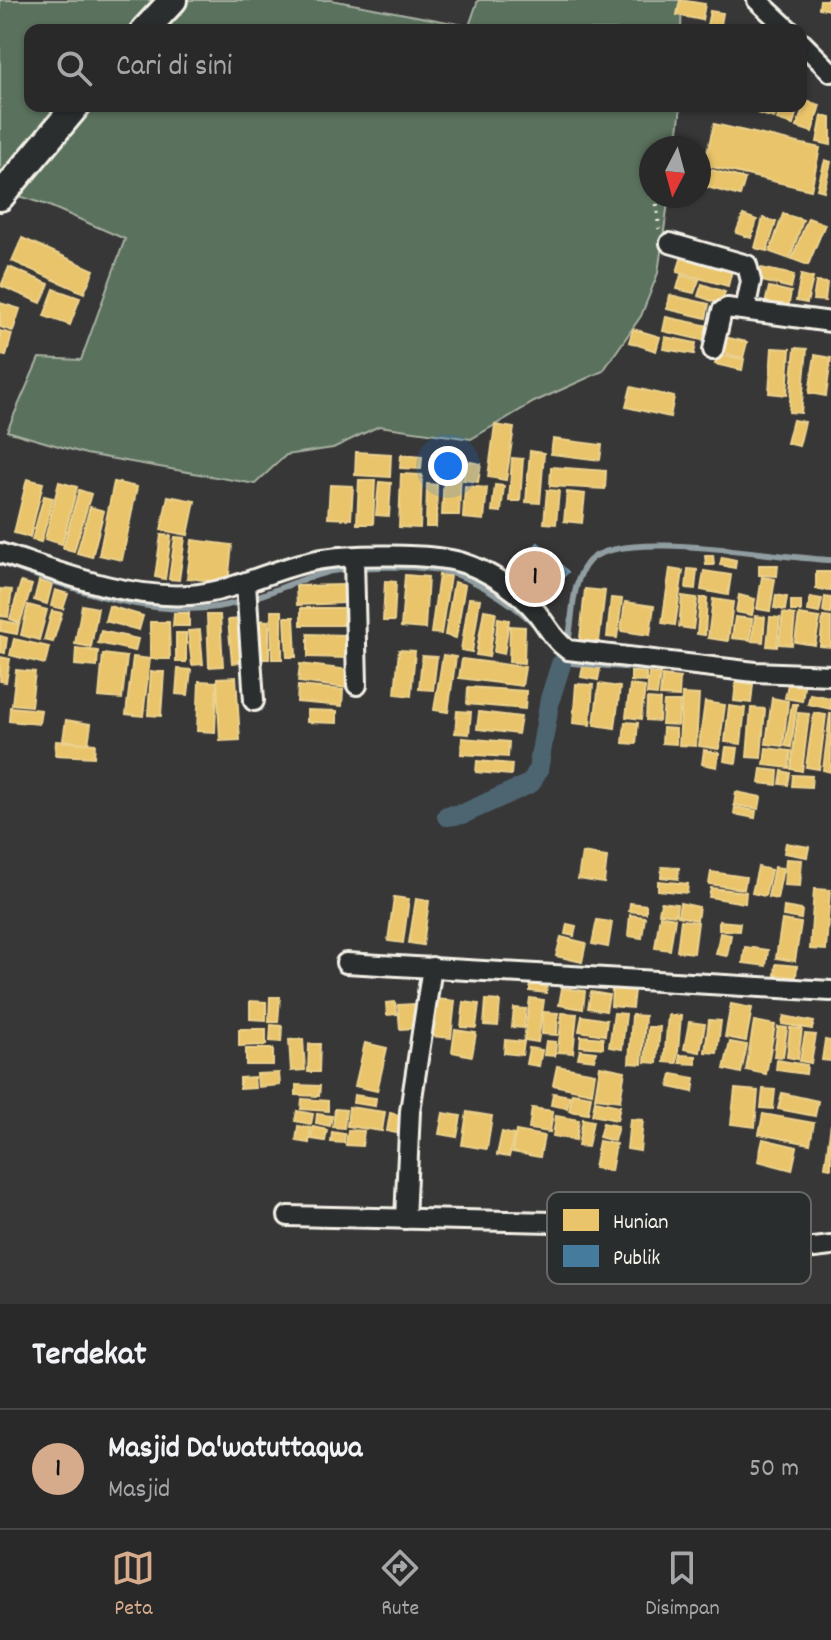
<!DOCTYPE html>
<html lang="id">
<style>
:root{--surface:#2a292a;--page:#363536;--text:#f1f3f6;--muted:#a5a6a8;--line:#464547;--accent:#d6ab8b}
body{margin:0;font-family:Dekko,sans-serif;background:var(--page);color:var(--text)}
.compass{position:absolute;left:639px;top:136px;width:72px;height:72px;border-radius:50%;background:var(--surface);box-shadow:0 2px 6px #0004;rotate:186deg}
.you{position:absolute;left:448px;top:466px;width:28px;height:28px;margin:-20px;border:6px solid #fff;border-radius:50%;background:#1a73e8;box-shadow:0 0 0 12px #1a73e833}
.badge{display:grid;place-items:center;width:52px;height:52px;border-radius:50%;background:var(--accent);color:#111;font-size:26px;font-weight:700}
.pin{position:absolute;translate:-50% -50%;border:4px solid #fff;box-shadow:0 2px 8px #0006}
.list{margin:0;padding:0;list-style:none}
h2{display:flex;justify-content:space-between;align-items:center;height:104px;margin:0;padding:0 32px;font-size:34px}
h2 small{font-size:26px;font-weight:400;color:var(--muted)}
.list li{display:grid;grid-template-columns:52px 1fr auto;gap:24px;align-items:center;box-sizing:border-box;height:120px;padding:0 32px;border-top:2px solid var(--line)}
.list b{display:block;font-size:30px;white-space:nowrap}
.list p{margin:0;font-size:26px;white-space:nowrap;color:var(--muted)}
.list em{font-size:26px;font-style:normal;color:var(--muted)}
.icon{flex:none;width:44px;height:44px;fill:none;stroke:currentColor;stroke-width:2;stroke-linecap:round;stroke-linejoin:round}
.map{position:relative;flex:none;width:831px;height:1304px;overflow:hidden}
.search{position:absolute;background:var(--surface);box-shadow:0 2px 6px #0004;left:24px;right:24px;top:24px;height:88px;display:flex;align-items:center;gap:20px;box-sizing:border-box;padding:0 28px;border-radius:16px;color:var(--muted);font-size:30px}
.sheet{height:224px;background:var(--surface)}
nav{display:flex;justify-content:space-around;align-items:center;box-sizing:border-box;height:112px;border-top:2px solid var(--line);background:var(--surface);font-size:22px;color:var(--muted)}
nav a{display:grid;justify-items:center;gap:4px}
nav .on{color:var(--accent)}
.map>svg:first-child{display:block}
.green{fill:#5a715d;stroke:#a7b1a2;stroke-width:2}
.homes{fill:#e9c46a;stroke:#ecd290;stroke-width:2}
.public{fill:#457b9d;stroke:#7a9eb4;stroke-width:2}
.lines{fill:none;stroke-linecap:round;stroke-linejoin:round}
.stream{stroke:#909da1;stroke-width:6}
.canal{stroke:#4d6571;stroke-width:20}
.street-casing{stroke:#f4f1e8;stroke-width:24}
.secondary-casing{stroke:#f4f1e8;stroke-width:32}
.path{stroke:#f4f1e8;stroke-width:4;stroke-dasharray:2 6;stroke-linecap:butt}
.street{stroke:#2a2d2e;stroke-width:18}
.secondary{stroke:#2a2d2e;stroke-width:26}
.key{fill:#2a2d2e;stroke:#676866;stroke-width:2}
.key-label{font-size:22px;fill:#f4f1e8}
</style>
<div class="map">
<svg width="831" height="1304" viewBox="0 0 831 1304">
<rect width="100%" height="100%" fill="#383738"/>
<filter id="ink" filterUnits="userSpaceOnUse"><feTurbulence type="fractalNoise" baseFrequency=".0125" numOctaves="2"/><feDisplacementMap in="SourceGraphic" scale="16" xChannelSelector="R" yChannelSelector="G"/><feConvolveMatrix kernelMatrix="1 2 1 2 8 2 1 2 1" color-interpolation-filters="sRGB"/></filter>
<g filter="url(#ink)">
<polygon class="green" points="0,0 331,0 469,26 478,0 682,0 681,30 30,30 30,106 681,106 676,148 651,148 651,196 669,196 658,273 641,316 603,371 534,402 471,439 379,426 333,448 286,455 255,484 86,454 7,431 39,358 81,360 125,239 47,205 0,190"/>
<g class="homes">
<polygon points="680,0 705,4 702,20 677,15"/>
<polygon points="820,0 831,0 831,10 819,8"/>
<polygon points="710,11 723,13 720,30 706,30"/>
<polygon points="805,101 820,105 812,132 797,127"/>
<polygon points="759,106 778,107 774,118 757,113"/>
<polygon points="780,106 798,106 793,125 777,120"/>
<polygon points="822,116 831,118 831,145 817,142"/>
<polygon points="714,124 820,148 811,190 704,165"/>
<polygon points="825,160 831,162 824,191 817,189"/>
<polygon points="708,169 745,179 740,196 703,186"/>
<polygon points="783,214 803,220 790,259 770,252"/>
<polygon points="743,215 757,220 751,238 736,233"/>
<polygon points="763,218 776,222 767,251 755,248"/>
<polygon points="808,218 825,224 808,265 792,259"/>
<polygon points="22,238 94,270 84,293 12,261"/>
<polygon points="682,256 732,270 728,286 677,272"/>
<polygon points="9,267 49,284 41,303 1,286"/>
<polygon points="761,268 794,275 791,288 758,280"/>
<polygon points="681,275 699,280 694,293 677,289"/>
<polygon points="801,275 813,278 807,303 796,301"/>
<polygon points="816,282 827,283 825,301 813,300"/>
<polygon points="702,284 725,292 720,304 698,296"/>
<polygon points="769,287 791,292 788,308 765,304"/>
<polygon points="54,289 80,298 70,325 44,316"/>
<polygon points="670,295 709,304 706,318 667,309"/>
<polygon points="0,303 20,309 13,331 0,327"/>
<polygon points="666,317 709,326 706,341 663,331"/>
<polygon points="633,329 660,337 656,351 629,342"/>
<polygon points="0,331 12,334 6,356 0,355"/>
<polygon points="665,337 696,343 694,354 663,349"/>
<polygon points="724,337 747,342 743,358 720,352"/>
<polygon points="772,348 790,349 787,395 769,393"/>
<polygon points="795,348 807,349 801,413 789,412"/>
<polygon points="718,354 744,359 742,370 715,364"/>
<polygon points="815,355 831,358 826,396 809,393"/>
<polygon points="631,387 674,397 670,417 626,407"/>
<polygon points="793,420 805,422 799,446 787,443"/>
<polygon points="495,425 514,428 506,480 488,477"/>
<polygon points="553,439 602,445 600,460 551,454"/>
<polygon points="445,451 462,452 459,515 442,515"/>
<polygon points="530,451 544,453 540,503 526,502"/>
<polygon points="356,452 391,454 390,477 355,475"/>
<polygon points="401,455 422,457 421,469 400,468"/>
<polygon points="512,458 523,459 520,501 509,501"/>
<polygon points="466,461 481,464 478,482 463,480"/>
<polygon points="551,467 606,471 605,489 550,486"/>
<polygon points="401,474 422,475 420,528 399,527"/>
<polygon points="27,479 43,483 30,537 14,533"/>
<polygon points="359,480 375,480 373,524 357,524"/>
<polygon points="59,482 77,487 62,544 45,539"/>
<polygon points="114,482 137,487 122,560 99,555"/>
<polygon points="379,482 391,483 389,516 376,515"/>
<polygon points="427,484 437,485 436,527 426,527"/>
<polygon points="330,485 353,486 351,519 328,518"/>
<polygon points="495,485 504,486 501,512 492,511"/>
<polygon points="465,486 487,488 484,520 463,518"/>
<polygon points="79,490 91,494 74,551 63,548"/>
<polygon points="547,490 559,491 556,524 544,523"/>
<polygon points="567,492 585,494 582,523 564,521"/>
<polygon points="44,496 53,498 41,542 32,540"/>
<polygon points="168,496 195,501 188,535 161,530"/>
<polygon points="90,507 104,511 92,557 77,553"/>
<polygon points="161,535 171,536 165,579 155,577"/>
<polygon points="175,537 185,538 179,580 169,579"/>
<polygon points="192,540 232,545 228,583 187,578"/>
<polygon points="713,555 714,565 706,565 705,556"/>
<polygon points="722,557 736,560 735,568 720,565"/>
<polygon points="759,565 778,565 777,576 759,575"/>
<polygon points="670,569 683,571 675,625 662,623"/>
<polygon points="688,569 697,570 695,589 686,588"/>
<polygon points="704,571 731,575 728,595 701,590"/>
<polygon points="816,572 831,572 831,590 816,589"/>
<polygon points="405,575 428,577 425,629 401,627"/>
<polygon points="439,575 450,576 441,634 431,633"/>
<polygon points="762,577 775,579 770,611 757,609"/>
<polygon points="39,581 52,584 47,604 34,600"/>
<polygon points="385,581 396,582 394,621 383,621"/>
<polygon points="21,582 32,585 20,623 10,619"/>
<polygon points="454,582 465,585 456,638 445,635"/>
<polygon points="344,585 345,603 297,605 296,586"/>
<polygon points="0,589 12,590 8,617 0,616"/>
<polygon points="585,589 605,591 598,650 579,648"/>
<polygon points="55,590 68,594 63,609 51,606"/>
<polygon points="739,595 755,599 752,615 736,612"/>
<polygon points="776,595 787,597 785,610 774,608"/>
<polygon points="682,596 697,598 693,629 679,627"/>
<polygon points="810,597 822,599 819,613 808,611"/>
<polygon points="825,597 831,598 831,614 823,612"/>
<polygon points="469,598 480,599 472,652 461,650"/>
<polygon points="611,598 622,599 617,638 607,637"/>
<polygon points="700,598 707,598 705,635 697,634"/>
<polygon points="713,599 733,602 728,641 708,638"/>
<rect x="791" y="601" width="10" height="10"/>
<polygon points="625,602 654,606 650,635 621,631"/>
<polygon points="28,605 47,610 39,640 21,635"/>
<polygon points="82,605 98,608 91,647 75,644"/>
<polygon points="109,606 143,616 139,630 105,621"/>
<rect x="301" y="608" width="42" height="17"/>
<polygon points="484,610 496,612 489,657 476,655"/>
<polygon points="52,611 62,613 53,642 44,640"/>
<polygon points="271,611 282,611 282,659 272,659"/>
<polygon points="174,613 189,613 189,626 173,626"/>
<polygon points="783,613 795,615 792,645 779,644"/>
<polygon points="207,615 220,615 223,666 209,667"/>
<polygon points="799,615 820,618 815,645 795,642"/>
<polygon points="755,616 765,617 763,642 752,641"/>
<polygon points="285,617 294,617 296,657 287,657"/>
<polygon points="735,617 752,619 750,640 732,638"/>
<polygon points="770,617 780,618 777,647 767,646"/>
<polygon points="823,617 831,618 831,647 820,646"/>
<polygon points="498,618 509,620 504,654 494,652"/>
<polygon points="242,619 245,662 232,663 228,620"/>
<polygon points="0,620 19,624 17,634 0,631"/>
<polygon points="256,620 269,621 269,659 256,659"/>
<polygon points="150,622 169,622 170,659 150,659"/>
<polygon points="510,626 525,627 524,663 509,662"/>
<polygon points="200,630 203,664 192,665 188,631"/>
<polygon points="101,631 138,639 135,651 98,643"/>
<rect x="176" y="633" width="10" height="29"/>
<polygon points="308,634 346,635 346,658 308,657"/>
<polygon points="0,636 7,638 5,653 0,652"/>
<polygon points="14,639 49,647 45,664 10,655"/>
<polygon points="76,648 98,651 97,667 75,665"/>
<polygon points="399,650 415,651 411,696 395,694"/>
<polygon points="103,654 127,657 122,699 99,697"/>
<polygon points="443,655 456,657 448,712 434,710"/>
<polygon points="422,656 437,657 433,690 419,689"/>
<polygon points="0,657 10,659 6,682 0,681"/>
<polygon points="133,657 150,659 143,716 126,714"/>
<polygon points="462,659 525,667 522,686 459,678"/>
<polygon points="300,664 350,670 347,688 298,682"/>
<polygon points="583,666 600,669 598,680 581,677"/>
<polygon points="178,669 191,670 188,695 176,694"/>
<polygon points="16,670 35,672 31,706 12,704"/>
<polygon points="151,672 164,672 161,716 148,715"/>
<polygon points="631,672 646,672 646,682 631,681"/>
<polygon points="649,673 660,674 657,695 647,694"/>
<polygon points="662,676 680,678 679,697 660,696"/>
<polygon points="236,677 240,740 220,741 217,678"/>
<polygon points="199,681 217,682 215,732 197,731"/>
<polygon points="736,682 753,684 751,703 734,701"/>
<polygon points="576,684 593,685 590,725 573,723"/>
<polygon points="599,684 620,687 615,728 594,725"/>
<polygon points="788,684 804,687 802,701 785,698"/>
<polygon points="630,685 645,687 641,719 626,717"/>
<polygon points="298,686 343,690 342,706 297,702"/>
<polygon points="468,687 526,691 525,709 467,704"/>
<polygon points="682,694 699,695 696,746 679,745"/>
<polygon points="810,694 831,698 831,709 808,704"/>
<polygon points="772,698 788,701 783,746 766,744"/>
<polygon points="647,699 660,700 659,721 646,720"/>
<polygon points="664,702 680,702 678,725 662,724"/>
<polygon points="705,702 725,705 719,749 699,746"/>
<polygon points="792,704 797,704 791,747 785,746"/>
<polygon points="729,706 745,708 741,744 725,742"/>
<polygon points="10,707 41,710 39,724 9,721"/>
<polygon points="751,708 765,709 761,758 747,757"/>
<polygon points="307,710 337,711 337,723 307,722"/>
<polygon points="457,711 471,712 469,734 455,733"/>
<polygon points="479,712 521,717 518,734 477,729"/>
<polygon points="798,713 809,714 802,771 791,769"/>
<polygon points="814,713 826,715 819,769 806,767"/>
<polygon points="830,714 831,714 831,772 823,770"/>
<polygon points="66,720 91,724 88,744 63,740"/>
<polygon points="625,722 638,723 636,744 623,743"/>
<polygon points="663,728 676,729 676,744 662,743"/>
<polygon points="462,738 509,742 508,757 461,754"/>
<polygon points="56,741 95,744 94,757 55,755"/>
<polygon points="726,747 738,748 736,763 724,761"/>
<polygon points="766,748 791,751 789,768 764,765"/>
<polygon points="704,750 719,753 717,767 702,764"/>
<polygon points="477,761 512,764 511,775 476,772"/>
<polygon points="761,769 778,771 777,785 759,783"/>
<polygon points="782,771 790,773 788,785 780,784"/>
<polygon points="793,775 812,776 811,787 792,786"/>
<polygon points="736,792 761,797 759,809 734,805"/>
<polygon points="735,807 756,811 755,818 734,814"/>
<polygon points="786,843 809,847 807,857 784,853"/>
<polygon points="582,853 607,857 604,883 578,879"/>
<polygon points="786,859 802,860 800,886 784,885"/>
<polygon points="662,867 679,868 678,879 661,877"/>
<polygon points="758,867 771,870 765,896 752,893"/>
<polygon points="774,867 783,868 777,899 768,897"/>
<polygon points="711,872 746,877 744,889 709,884"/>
<polygon points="658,881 688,884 687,893 658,890"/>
<polygon points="711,888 746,892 745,903 709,897"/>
<polygon points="814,889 830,890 826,950 810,949"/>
<polygon points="394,897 409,899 403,943 388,941"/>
<polygon points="416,899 429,901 423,945 409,943"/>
<polygon points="661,902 677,904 676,915 659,913"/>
<polygon points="630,903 646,905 646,913 629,911"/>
<polygon points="680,903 699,907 697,920 678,916"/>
<polygon points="784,907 802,910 801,919 783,916"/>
<polygon points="630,915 645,917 642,938 628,936"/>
<polygon points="660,915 675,918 670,950 655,948"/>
<polygon points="597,920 612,922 608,947 592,944"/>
<polygon points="681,920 698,922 694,953 677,951"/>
<polygon points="782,920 801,923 795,961 776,958"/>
<polygon points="719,921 740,923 739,931 719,930"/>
<polygon points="567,924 576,926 574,936 565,934"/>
<polygon points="720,933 731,935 727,956 716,954"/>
<polygon points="561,937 586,943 582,962 556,956"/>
<polygon points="745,947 768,950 766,966 743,963"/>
<polygon points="776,964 797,966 796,977 775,975"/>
<polygon points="530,983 547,985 546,993 530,991"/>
<polygon points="562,988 585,991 583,1009 559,1005"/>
<polygon points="612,989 634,990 632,1008 611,1006"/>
<polygon points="591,992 609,995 606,1011 588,1008"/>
<polygon points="270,997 280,997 278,1022 269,1022"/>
<polygon points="530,998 544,1000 538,1042 524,1040"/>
<polygon points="435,999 455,1001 451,1038 431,1036"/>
<polygon points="486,1000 500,1001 498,1026 484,1025"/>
<polygon points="250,1001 266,1002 266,1020 250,1019"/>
<polygon points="395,1002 397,1014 387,1015 386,1003"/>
<polygon points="464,1002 479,1004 476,1028 461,1027"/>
<polygon points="415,1004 416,1028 400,1029 398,1005"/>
<polygon points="731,1004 752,1008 746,1041 725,1037"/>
<polygon points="514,1008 526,1009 524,1028 512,1027"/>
<polygon points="543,1012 558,1013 557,1035 542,1034"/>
<polygon points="562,1013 577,1014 573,1053 558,1052"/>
<polygon points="614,1013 626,1014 622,1049 609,1047"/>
<polygon points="632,1015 645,1016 642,1064 629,1063"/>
<polygon points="668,1015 681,1016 677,1063 664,1062"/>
<polygon points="582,1016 607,1020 605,1035 579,1031"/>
<polygon points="784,1016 814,1022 812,1029 782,1024"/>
<polygon points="709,1020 721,1021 717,1053 705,1052"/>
<polygon points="754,1021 775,1025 766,1074 746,1070"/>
<polygon points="689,1022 705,1024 700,1052 684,1049"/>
<polygon points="271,1025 282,1026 281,1042 270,1041"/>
<polygon points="648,1027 660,1027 657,1063 645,1062"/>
<polygon points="778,1027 787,1028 783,1057 774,1056"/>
<polygon points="790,1028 802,1029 798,1059 787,1057"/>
<polygon points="239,1029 266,1029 266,1045 239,1046"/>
<polygon points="455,1030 476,1033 472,1056 452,1052"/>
<polygon points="805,1034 816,1035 811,1063 800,1061"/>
<polygon points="581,1036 603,1038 603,1048 580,1046"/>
<polygon points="303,1039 305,1070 291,1071 289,1040"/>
<polygon points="505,1040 524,1042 522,1055 504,1053"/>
<polygon points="825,1040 831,1041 831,1061 822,1060"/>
<polygon points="546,1041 556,1042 555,1056 544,1055"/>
<polygon points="730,1042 747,1045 741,1073 724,1069"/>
<polygon points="365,1043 387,1048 377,1091 355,1086"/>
<polygon points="309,1044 320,1044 319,1072 308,1072"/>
<polygon points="529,1048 542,1050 539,1066 526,1064"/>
<rect x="246" y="1049" width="27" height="16"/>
<polygon points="580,1050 596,1052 594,1060 578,1058"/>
<polygon points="680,1055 696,1056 696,1064 680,1063"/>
<polygon points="777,1060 807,1065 806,1074 776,1070"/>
<polygon points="557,1066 595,1073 592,1093 553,1085"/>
<polygon points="600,1066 625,1071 620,1101 595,1098"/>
<polygon points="279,1073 280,1085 258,1087 257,1074"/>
<polygon points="672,1074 695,1078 693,1092 669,1087"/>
<polygon points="254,1077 255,1088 240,1089 240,1078"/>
<polygon points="296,1085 320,1086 319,1096 296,1095"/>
<polygon points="735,1089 758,1091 755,1127 731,1124"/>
<polygon points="763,1089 775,1090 773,1109 761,1108"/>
<polygon points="553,1093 570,1096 567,1108 551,1105"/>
<polygon points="572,1093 591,1096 588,1114 569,1111"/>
<polygon points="782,1093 818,1101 815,1116 778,1109"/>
<polygon points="354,1095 376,1098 375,1106 353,1103"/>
<polygon points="302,1099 328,1101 328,1111 301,1109"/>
<polygon points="595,1101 620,1106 617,1120 592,1115"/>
<polygon points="349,1107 385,1112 382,1131 347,1126"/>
<polygon points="532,1108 553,1111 550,1132 529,1129"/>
<polygon points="335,1109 346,1110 344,1128 333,1127"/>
<polygon points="297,1111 313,1114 311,1124 295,1121"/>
<polygon points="467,1112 492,1116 487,1149 462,1145"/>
<polygon points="390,1113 405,1116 401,1134 387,1131"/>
<polygon points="443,1113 461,1116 457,1137 439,1134"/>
<polygon points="317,1114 332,1116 330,1126 316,1123"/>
<polygon points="763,1114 814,1123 810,1144 759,1134"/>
<polygon points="556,1116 579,1120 576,1140 553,1136"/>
<polygon points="583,1119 593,1121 588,1147 578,1146"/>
<polygon points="630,1119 643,1120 640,1151 627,1149"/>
<polygon points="603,1123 618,1126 614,1141 599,1137"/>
<polygon points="831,1124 831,1168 825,1167"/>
<polygon points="298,1126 311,1128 309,1143 296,1141"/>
<polygon points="313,1127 327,1130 325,1141 311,1139"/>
<polygon points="348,1130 364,1131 362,1146 346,1145"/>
<polygon points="516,1131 544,1136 540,1157 512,1152"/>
<polygon points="332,1132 345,1134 344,1143 331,1142"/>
<polygon points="502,1132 514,1135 509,1157 497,1155"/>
<polygon points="763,1139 797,1147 792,1170 758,1161"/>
<polygon points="599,1141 616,1144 611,1171 594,1168"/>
</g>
<polygon class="public" points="538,543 568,572 536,604 506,575"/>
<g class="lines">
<g class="stream">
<path d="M 0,563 C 68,586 135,614 208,608 C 249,604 285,584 324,573 C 355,565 428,564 458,575 C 487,586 518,607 539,629"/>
<path d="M 569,637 C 573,614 572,579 589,561 C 621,527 783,559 831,560"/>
<polyline points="556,650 572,663 672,671"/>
</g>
<polyline class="canal" points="447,816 463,814 531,783 538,770 550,699 561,664"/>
<defs>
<g id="street">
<polyline points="757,0 789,30"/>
<polyline points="801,42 831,72"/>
<polyline points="670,243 747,265 751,281 745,310"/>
<polyline points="713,350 722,311 727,308 831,322"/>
<path d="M 0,553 C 59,572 126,599 189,595 C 235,592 273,568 317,560 C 348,554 433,553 463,563 C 489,571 520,592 537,613 C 548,627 553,639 568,650 L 755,672 L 831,675"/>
<polyline points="354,558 357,685"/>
<polyline points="246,584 254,701"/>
<polyline points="346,963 831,991"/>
<polyline points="288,1216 553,1222 694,1250 763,1254 831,1246"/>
<polyline points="405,1219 410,1111 432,967"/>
</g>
<g id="secondary">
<polyline points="145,30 173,0"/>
<polyline points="0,197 76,106"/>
</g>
</defs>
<use href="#street" class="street-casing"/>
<use href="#secondary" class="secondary-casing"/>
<g class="path">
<polyline points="680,148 699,142"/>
<polyline points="656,196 659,229"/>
</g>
<use href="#street" class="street"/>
<use href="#secondary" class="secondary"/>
</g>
</g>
<rect x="547" y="1192" width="264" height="92" rx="12" class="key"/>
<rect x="563" y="1209" width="36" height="22" fill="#e9c46a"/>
<rect x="563" y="1245" width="36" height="22" fill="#457b9d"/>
<g class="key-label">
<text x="613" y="1228">Hunian</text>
<text x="613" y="1264">Publik</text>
</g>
</svg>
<svg class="compass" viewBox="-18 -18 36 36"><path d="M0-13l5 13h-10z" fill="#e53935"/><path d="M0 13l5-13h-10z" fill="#a5a6a8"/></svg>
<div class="you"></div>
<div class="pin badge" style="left:535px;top:577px">1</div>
<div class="search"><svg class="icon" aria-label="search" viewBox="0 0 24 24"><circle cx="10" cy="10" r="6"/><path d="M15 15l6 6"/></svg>Cari di sini</div>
</div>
<section class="sheet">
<h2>Terdekat<small></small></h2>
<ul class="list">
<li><span class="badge">1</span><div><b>Masjid Da'watuttaqwa</b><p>Masjid</p></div><em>50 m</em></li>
</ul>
</section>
<nav>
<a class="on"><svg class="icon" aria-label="map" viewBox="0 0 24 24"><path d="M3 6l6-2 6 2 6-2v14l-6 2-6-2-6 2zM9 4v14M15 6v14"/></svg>Peta</a>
<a><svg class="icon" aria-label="directions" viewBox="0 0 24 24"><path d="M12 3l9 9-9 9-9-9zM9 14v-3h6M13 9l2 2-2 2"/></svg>Rute</a>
<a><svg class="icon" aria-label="saved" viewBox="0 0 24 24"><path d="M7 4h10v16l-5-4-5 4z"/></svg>Disimpan</a>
</nav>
